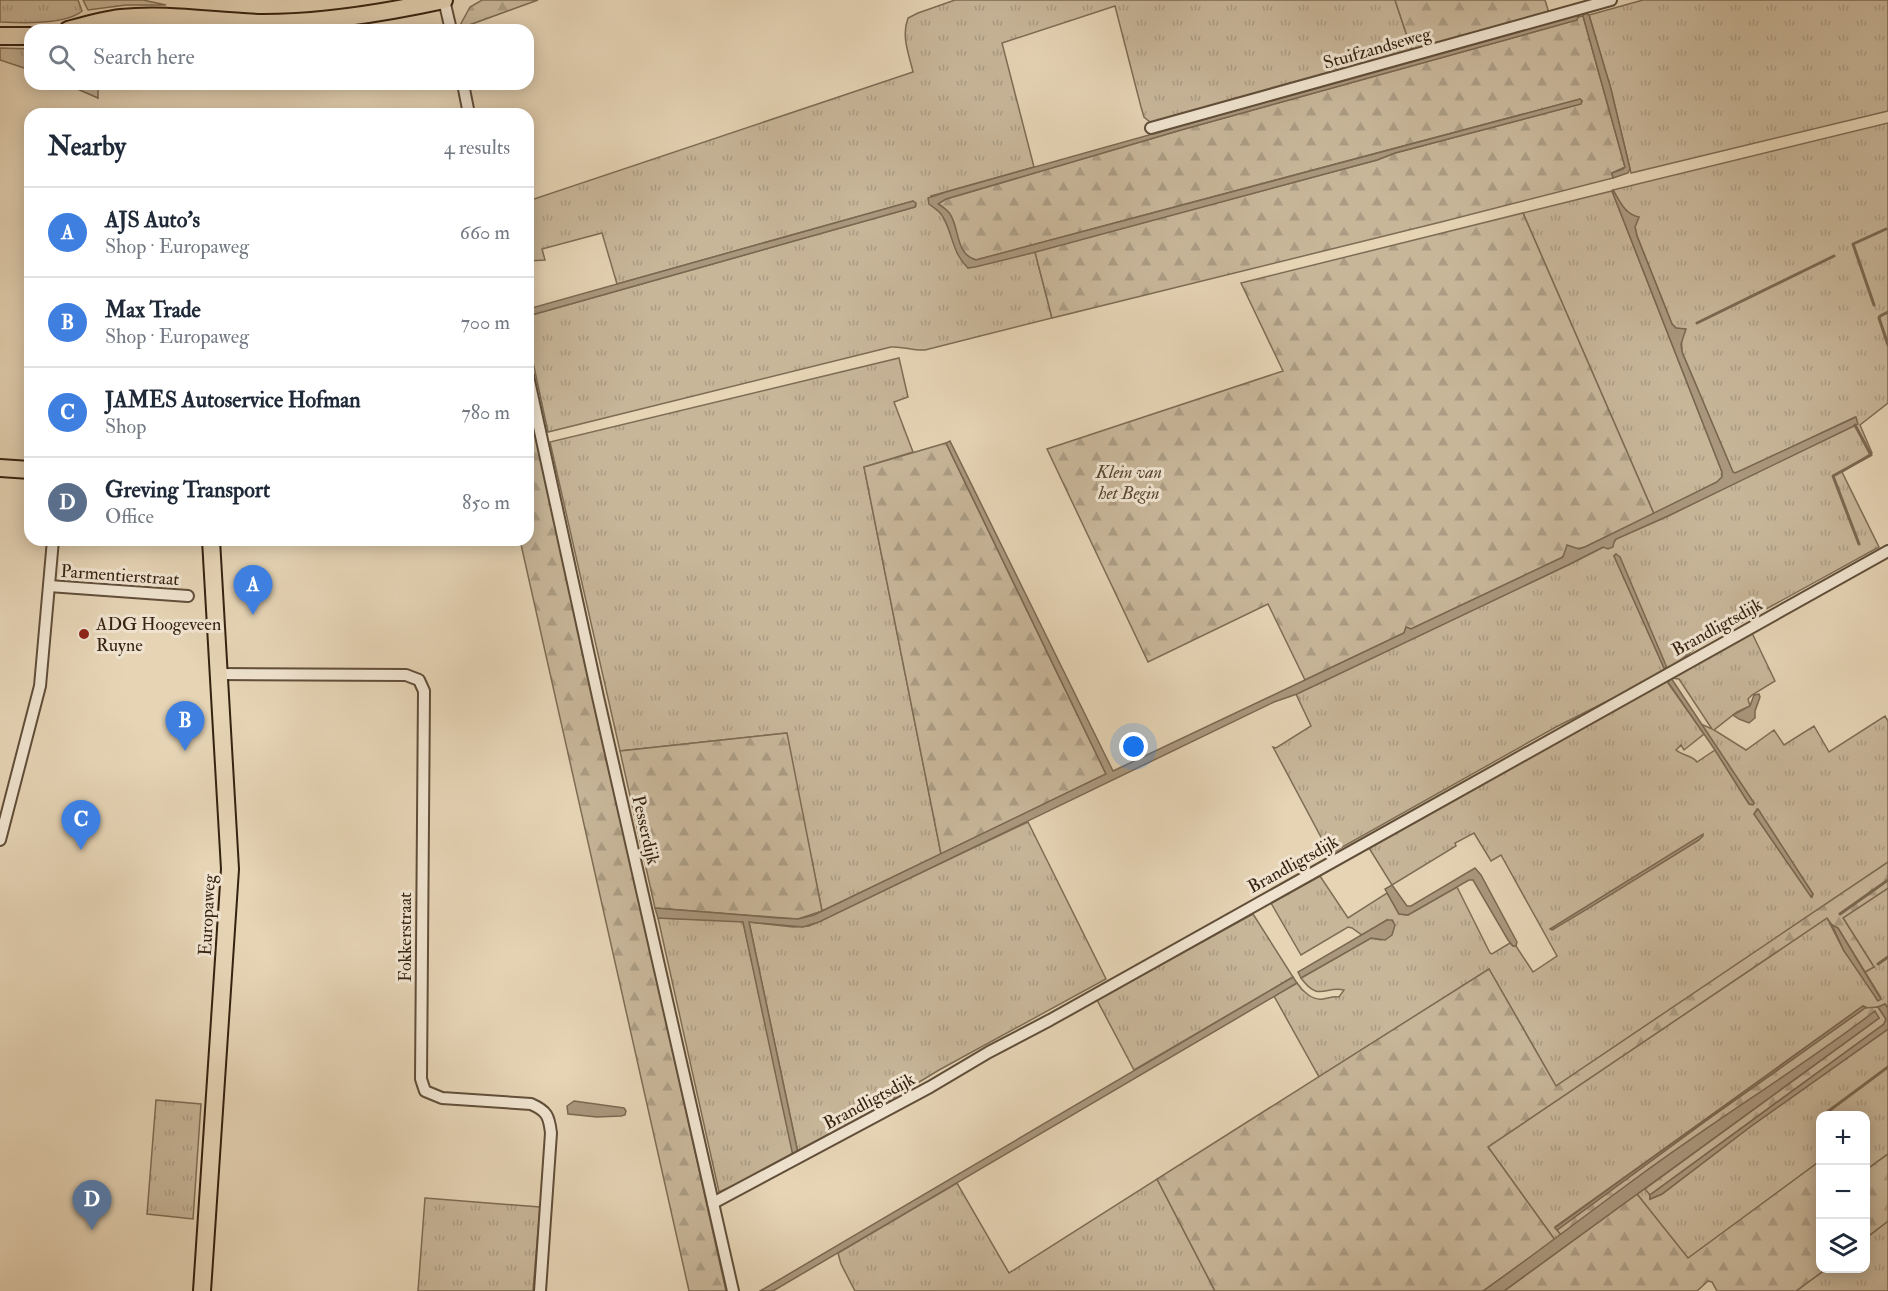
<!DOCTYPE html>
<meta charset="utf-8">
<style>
:root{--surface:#fff;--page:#f2f2f3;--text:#1f2937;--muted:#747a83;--line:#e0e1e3;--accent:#8f2418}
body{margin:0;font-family:"IM FELL Double Pica",serif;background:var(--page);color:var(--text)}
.controls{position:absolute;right:18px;bottom:18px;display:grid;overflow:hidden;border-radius:12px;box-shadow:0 3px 15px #0003}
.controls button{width:54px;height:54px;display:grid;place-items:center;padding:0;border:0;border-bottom:2px solid var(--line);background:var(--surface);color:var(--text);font:30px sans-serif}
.you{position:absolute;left:1134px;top:747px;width:21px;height:21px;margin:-15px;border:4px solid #fff;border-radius:50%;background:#1a73e8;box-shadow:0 0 0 9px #1a73e833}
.badge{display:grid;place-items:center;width:39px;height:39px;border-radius:50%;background:var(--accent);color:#fff;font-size:20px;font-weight:700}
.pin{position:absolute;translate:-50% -50px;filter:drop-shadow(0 2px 3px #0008)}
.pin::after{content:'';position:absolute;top:32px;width:21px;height:18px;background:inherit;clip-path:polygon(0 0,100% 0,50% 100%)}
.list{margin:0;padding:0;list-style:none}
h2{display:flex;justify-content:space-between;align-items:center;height:78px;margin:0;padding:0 24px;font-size:26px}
h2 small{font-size:20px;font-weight:400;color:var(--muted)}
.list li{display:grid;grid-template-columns:39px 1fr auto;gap:18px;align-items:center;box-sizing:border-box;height:90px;padding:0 24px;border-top:2px solid var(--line)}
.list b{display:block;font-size:22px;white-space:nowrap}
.list p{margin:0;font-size:20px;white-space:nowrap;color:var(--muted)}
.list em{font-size:20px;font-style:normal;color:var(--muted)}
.icon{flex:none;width:33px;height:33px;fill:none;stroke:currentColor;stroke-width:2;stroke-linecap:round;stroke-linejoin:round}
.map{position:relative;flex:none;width:1888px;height:1291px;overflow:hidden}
.search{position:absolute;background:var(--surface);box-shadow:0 3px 15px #0003;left:24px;top:24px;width:510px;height:66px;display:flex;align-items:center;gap:15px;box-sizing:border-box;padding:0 21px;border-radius:18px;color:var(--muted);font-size:22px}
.panel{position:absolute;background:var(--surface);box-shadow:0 3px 15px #0003;left:24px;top:108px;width:510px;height:438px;border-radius:18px}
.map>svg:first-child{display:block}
.grass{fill:url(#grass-tufts);stroke:#7e6c54;stroke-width:1.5;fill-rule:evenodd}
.forest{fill:url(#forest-firs);stroke:#7e6c54;stroke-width:1.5}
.water{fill:#aa977d;stroke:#7b6851;stroke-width:1.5}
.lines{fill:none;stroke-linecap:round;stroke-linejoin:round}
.stream{stroke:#7b6851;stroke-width:3}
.minor-casing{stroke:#614e39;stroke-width:14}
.primary-casing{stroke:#352210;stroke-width:20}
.minor{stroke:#efe3cf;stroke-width:10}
.primary{stroke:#e6d4b5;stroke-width:16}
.poi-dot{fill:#8f2418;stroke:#efe3cf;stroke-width:2}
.labels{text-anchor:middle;stroke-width:6;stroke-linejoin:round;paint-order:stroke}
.street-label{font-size:18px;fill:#352210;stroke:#efe3cf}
.park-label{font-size:18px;font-style:italic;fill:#5a4732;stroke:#efe3cf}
.poi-label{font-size:18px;fill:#352210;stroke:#efe3cf;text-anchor:start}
</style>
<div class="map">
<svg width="1888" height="1291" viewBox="0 0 1888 1291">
<defs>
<pattern id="grass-tufts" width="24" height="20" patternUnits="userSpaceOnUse" patternTransform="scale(1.5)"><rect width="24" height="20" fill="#c8b699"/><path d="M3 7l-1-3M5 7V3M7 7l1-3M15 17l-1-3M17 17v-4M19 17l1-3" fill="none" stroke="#ac9c83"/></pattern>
<pattern id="forest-firs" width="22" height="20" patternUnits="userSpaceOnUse" patternTransform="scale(1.5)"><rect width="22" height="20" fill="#c8b699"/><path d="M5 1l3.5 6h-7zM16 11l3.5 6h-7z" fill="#ac9c83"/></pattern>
</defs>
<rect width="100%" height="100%" fill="#e6d4b5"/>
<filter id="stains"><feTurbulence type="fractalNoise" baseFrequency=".00333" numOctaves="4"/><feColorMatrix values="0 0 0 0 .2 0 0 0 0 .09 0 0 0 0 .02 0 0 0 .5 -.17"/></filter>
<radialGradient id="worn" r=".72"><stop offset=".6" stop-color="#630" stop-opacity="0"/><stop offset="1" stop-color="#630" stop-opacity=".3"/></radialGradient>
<g class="grass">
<path d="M 0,0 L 78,0 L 82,11 C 65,25 22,23 0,22 Z"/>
<polygon points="83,0 143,0 166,5 126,5 88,10"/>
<path d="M 955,0 L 1395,0 L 1412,51 L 1151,123 L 1144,117 L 1141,107 L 1115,6 L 1002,43 L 1034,167 L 931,196 L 943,216 L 968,268 L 1035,252 L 1052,318 L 925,350 C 913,351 903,346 891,347 L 548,432 L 528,339 L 528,316 L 915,207 L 916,205 L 913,201 L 617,284 L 602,233 L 542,249 L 545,260 L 528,261 L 528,201 L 913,72 C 909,54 901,37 908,18 L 918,13 Z"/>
<polygon points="1643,0 1888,0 1888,111 1631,173 1611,90 1589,15"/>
<polygon points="0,48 30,49 30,70 0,60"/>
<polygon points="66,84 98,84 98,98"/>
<path d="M 1888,123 L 1888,403 L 1860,425 L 1872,453 L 1842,472 L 1879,547 L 1697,647 L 1667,671 L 1556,727 L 1330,854 L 1273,747 L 1276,748 L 1311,726 L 1296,694 L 1568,565 L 1614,542 L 1616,539 L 1668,516 L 1737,482 L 1682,352 L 1681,329 L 1676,328 L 1672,324 L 1637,236 L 1635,227 L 1636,222 L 1632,216 L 1621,205 L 1613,190 ZM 1855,417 L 1857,424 L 1747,477 L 1745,469 ZM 1616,554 L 1664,661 L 1664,668 L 1614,556 Z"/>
<polygon points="1612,191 1722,472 1722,477 1717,482 1654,514 1523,213"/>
<polygon points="899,358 908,397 894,402 913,452 864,467 941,854 822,911 786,733 620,751 550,442"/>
<path d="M 1752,633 L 1775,681 L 1752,695 L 1748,699 L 1750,706 L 1737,712 L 1714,730 L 1746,750 L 1774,730 L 1784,745 L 1814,726 L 1829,752 L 1885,716 L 1888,721 L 1888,863 L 1556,1086 L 1489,969 L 1319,1077 L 1274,996 L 1297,983 C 1302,991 1313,1001 1323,999 C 1330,998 1332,996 1339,997 L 1344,990 C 1326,985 1319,1003 1301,978 L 1371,938 L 1381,940 L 1387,920 L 1362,935 L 1352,928 L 1348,927 L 1301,955 L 1271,903 L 1320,876 L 1348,918 L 1387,893 L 1399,914 L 1408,915 L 1457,887 L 1490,953 L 1492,954 L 1510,943 L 1513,946 L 1516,946 L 1533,972 L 1557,956 L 1501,855 L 1491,861 L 1474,833 L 1455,843 L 1456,846 L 1392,885 L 1369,848 ZM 1671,678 L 1679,679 L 1712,729 L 1701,724 L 1754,803 L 1749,804 L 1715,750 L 1697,762 C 1692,755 1683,756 1676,750 L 1681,745 L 1684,750 L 1704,734 L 1668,683 ZM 1757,809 L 1813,894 L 1812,897 L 1754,814 Z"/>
<polygon points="1028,822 1106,979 939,1070 794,1158 719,1192 658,918 743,921 794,1156 798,1153 749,922 793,927 809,926"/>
<path d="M 1888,888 L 1888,1008 L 1885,1004 C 1879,1007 1870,1010 1863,1006 L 1555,1227 L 1561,1235 L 1555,1240 L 1488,1147 L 1827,918 L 1844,951 L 1881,998 L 1865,972 L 1874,967 L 1843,918 Z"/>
<polygon points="1253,914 1293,977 1134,1070 1097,1000"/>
<polygon points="1888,1029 1888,1154 1866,1170 1866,1116 1820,1116 1820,1161 1688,1259 1637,1194 1646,1188 1650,1195 1650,1199 1662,1194 1750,1127"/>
<polygon points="156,1100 201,1104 193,1219 147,1214"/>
<polygon points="1157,1179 1215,1291 855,1291 841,1264 838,1253 957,1183 1009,1273"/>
<polygon points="425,1198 540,1207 533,1291 418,1291"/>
<polygon points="1888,1221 1888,1291 1796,1291 1826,1269 1866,1268 1866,1238"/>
</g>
<g class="forest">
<polygon points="482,0 538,0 458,29 470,7"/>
<polygon points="1395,0 1545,0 1549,13 1412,51"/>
<path d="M 1583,16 L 1625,167 L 1612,173 L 1613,178 L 1441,222 L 1052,318 L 1035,252 L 1037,251 L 1377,160 L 1395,153 L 1581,104 L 1582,101 L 1580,99 L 976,260 C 957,255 959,236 953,221 C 950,213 945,208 938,203 L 946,199 L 1181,130 L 1577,20 L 1578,17 Z"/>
<path d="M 1523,213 L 1654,514 L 1585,547 C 1579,549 1571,548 1566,552 C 1564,554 1563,557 1561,558 L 1411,629 L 1406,627 L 1404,633 L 1305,680 L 1268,604 L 1148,662 L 1047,449 L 1283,371 L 1241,283 Z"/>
<polygon points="528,404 551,504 726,1291 689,1291 520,540 528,540"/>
<polygon points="946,443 1106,774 941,854 864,467"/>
<polygon points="787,733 822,911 798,919 655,908 620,751"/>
<polygon points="1888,862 1888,888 1843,918 1874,967 1865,972 1838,928 1832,925 1827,918 1488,1147 1555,1240 1483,1291 1215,1291 1157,1179 1489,969 1556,1086"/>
<polygon points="1878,1007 1886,1019 1884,1024 1650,1195 1645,1189 1879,1018 1875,1012 1833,1043 1642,1174 1561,1235 1557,1230 1707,1120 1865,1008"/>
<polygon points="1888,1154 1888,1221 1866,1238 1866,1170"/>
<polygon points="1820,1161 1820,1268 1826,1269 1796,1291 1717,1291 1712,1282 1708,1281 1697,1291 1504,1291 1637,1194 1688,1258"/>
</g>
<g class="water">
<polygon points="1585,13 1589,15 1611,89 1630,169 1628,173 1613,178 1612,173 1623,169 1625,167 1583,16"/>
<path d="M 1576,15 L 1578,17 L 1577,20 L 1181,130 L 946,199 L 938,204 C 942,207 947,209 950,214 C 960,229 955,254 976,260 L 1580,99 L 1582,101 L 1581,104 L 1395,153 L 1377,160 L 1032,253 L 975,267 L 968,268 C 952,253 953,234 943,217 C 940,211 934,208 929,204 L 928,198 L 946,192 Z"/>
<path d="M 1613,190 C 1620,202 1625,214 1639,217 L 1635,227 L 1637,236 L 1672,324 L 1676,328 L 1686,329 L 1681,344 L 1682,352 L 1733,472 L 1735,473 L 1744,469 L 1856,417 L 1858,424 L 1668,516 L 1616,539 L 1614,542 L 1613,547 L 1608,549 L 1603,547 L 1568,565 L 1297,694 L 1274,702 L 819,922 L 803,927 L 749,922 L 798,1153 L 793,1156 L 743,922 L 658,918 L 655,908 L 778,918 L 798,919 L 814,915 L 1106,774 L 946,443 L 950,441 L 1113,771 L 1404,633 L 1406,627 L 1411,629 L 1561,558 L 1563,557 L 1567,545 L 1579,549 L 1585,547 L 1717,482 L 1722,477 L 1722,472 L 1612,191 Z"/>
<polygon points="913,201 916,203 915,207 528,316 528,309"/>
<polygon points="1616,554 1620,557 1667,668 1664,668 1614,556"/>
<polygon points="1671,678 1754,803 1753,805 1749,804 1715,750 1668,682"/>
<polygon points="1759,694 1760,697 1755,711 1755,718 1749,723 1739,719 1733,715 1750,706 1754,695"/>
<polygon points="1758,809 1813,894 1811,897 1754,814"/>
<path d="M 1703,834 L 1703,836 L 1699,840 C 1650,870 1602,901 1552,930 L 1550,929 Z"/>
<polygon points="1475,868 1481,875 1517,942 1516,946 1513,946 1508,940 1473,880 1469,880 1408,915 1399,914 1385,889 1392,885 1407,906 1411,906"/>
<polygon points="1387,920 1392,920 1395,925 1392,935 1385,940 1371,938 1301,978 1298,972"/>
<polygon points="1832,925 1838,928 1881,999 1878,1001 1844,951"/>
<polygon points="1293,977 1297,983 773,1291 760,1291"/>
<polygon points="1885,1004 1888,1008 1888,1029 1750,1127 1662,1194 1650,1199 1650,1195 1884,1024 1886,1019 1878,1007"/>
<polygon points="1863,1006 1865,1008 1707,1120 1557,1230 1555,1228"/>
<path d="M 1875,1011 L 1879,1018 L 1504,1291 L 1483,1291 C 1537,1253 1588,1213 1642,1174 C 1718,1118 1799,1069 1875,1011 Z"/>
<polygon points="574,1101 624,1108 626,1111 625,1115 621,1116 597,1117 568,1114 567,1106"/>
</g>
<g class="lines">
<g class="stream">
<polyline points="1874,305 1853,244 1886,229"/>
<polyline points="1888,312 1880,316 1879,318 1888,345"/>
<polyline points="1697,323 1834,256"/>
<polyline points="1855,425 1871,455 1833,476 1859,544"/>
<polyline points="1840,914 1888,880"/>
<polyline points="1878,964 1888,957"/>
<polyline points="1822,1116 1888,1067"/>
</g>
<defs>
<g id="minor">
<polyline points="444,0 451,30"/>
<polyline points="463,84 469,114"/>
<polyline points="1151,128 1611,0"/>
<polyline points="528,376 598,697 733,1291"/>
<polyline points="49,586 188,596"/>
<path d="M 219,674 L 406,675 L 419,680 L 424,691 L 421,1079 L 425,1091 L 442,1098 L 531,1104 C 547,1111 549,1116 551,1133 L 540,1291"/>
<polyline points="0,840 40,686 53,540"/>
<polyline points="713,1203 930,1087 989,1052 1050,1020 1888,551"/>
</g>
<g id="primary">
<path d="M 68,30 C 86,25 103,20 121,18 C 168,13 216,22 263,23 C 324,23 384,13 444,0"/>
<polyline points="0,36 30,36"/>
<polyline points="0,468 30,470"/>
<polyline points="202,1291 230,869 211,540"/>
</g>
</defs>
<use href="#minor" class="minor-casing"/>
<use href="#primary" class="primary-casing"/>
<use href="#minor" class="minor"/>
<use href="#primary" class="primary"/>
</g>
<circle class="poi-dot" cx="84" cy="634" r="6"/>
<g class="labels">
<g class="street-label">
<text transform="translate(1377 48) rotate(-16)" y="6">Stuifzandseweg</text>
<text transform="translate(120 575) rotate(4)" y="6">Parmentierstraat</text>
<text transform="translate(1717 627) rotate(-29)" y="6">Brandligtsdijk</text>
<text transform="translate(646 830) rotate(77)" y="6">Pesserdijk</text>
<text transform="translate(1293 864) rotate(-29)" y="6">Brandligtsdijk</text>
<text transform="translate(207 915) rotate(-87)" y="6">Europaweg</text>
<text transform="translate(405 937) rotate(-90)" y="6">Fokkerstraat</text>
<text transform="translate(869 1101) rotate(-28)" y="6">Brandligtsdijk</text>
</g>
<g class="park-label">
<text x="1129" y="478">Klein van<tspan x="1129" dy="21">het Begin</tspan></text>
</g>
<g class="poi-label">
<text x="96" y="630">ADG Hoogeveen<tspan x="96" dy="21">Ruyne</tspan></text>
</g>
</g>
<rect width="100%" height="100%" filter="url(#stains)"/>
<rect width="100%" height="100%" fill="url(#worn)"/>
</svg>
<div class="controls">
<button>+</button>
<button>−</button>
<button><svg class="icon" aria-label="layers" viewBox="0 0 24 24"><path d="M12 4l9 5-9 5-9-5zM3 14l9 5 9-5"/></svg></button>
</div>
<div class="you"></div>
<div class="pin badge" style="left:253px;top:615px;background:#3f7fe0">A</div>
<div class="pin badge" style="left:185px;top:751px;background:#3f7fe0">B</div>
<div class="pin badge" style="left:81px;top:850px;background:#3f7fe0">C</div>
<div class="pin badge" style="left:92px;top:1230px;background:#5c6f8a">D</div>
<div class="search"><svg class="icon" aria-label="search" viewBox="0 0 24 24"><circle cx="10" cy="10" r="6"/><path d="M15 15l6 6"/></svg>Search here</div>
<section class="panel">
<h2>Nearby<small>4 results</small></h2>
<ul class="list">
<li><span class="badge" style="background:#3f7fe0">A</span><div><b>AJS Auto's</b><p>Shop · Europaweg</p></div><em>660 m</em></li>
<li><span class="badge" style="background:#3f7fe0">B</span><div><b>Max Trade</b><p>Shop · Europaweg</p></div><em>700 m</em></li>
<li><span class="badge" style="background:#3f7fe0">C</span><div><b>JAMES Autoservice Hofman</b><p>Shop</p></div><em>780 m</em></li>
<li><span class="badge" style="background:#5c6f8a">D</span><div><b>Greving Transport</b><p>Office</p></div><em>850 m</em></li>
</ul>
</section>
</div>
